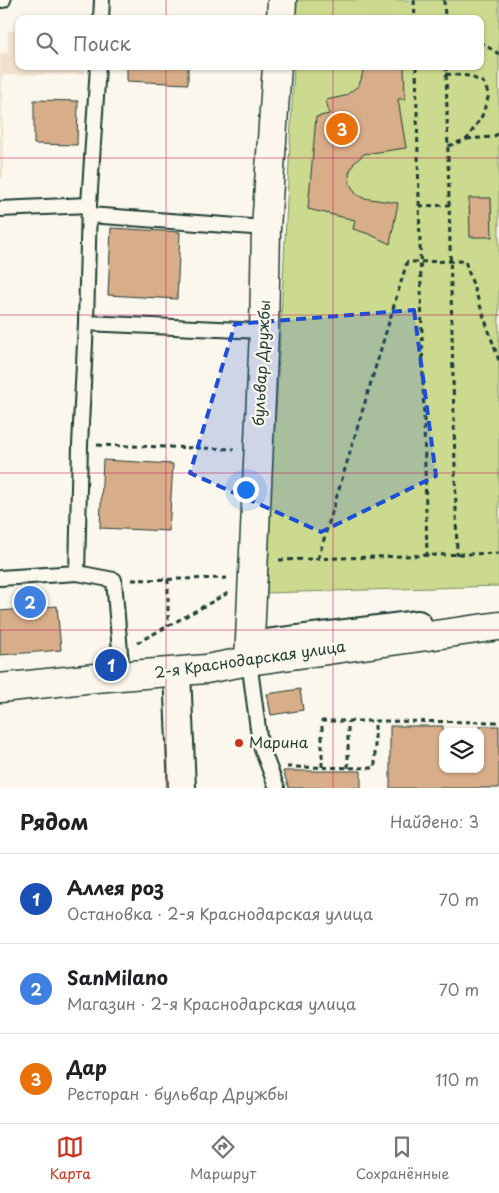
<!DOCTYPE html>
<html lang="ru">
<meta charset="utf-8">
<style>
:root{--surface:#fff;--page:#f2f2f2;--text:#202124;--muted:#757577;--line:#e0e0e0;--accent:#c8321e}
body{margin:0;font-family:"Playpen Sans",sans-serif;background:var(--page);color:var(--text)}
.controls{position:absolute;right:15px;bottom:15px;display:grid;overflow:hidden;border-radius:10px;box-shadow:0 1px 4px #0004}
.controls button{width:45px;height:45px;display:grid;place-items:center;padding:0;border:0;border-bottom:1px solid var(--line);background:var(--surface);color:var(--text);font:25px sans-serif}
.you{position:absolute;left:245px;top:489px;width:18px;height:18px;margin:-12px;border:4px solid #fff;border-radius:50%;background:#1a73e8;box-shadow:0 0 0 8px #1a73e833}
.badge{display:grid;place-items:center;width:32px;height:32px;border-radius:50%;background:var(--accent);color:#fff;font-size:16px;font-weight:700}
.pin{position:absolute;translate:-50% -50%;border:2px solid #fff;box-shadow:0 1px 5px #0006}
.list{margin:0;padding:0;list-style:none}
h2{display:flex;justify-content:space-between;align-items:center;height:65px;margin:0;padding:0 20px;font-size:21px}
h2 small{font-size:16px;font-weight:400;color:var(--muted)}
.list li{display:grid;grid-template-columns:32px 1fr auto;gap:15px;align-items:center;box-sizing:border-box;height:90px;padding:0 20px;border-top:1px solid var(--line)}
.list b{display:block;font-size:19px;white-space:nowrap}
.list p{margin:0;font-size:16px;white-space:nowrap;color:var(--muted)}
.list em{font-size:16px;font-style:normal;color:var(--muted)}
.icon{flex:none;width:28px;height:28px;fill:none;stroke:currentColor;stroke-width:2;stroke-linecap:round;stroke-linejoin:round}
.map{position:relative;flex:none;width:499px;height:788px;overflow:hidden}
.search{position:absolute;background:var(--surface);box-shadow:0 1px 4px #0004;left:15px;right:15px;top:15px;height:55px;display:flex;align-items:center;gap:12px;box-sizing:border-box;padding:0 18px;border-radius:10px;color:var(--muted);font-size:19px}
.sheet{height:335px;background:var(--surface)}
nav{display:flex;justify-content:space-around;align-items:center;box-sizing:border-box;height:70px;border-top:1px solid var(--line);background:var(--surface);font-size:14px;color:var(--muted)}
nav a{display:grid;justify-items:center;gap:2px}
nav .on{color:var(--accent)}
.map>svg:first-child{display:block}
.built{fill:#f0e1ce}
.green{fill:#cbda8e;stroke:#758c61}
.building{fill:#d8ad89;stroke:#1f3d34}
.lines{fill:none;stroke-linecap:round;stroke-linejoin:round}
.lane-casing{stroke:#1f3d34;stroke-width:18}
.street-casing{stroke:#1f3d34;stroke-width:30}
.secondary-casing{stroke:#1f3d34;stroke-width:31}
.path{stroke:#1f3d34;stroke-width:3;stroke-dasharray:5 4;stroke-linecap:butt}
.lane{stroke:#fbf7ec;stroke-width:14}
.street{stroke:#fbf7ec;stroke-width:26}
.secondary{stroke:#fbf7ec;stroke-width:28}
.marked{fill:#1d4ed8;fill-opacity:0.2;stroke:#1d4ed8;stroke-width:4;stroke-dasharray:10 6;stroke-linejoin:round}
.grid{fill:none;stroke:#c2185b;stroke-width:1;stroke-opacity:0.55}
.poi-dot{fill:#c8321e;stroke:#fbf7ec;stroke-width:2}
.labels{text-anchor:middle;stroke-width:4.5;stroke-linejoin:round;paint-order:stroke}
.street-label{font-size:15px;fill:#1f3d34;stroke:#fbf7ec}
.poi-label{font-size:15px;fill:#1f3d34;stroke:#fbf7ec;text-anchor:start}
</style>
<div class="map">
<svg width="499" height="788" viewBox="0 0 499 788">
<rect width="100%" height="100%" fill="#fbf7ec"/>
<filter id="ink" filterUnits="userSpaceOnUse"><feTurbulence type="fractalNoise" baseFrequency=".02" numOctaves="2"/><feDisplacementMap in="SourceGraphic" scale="10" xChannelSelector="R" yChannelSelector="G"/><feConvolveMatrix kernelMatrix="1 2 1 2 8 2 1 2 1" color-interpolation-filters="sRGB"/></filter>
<g filter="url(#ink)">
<polygon class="built" points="8,31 19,31 19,66 85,66 85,74 2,75 3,178 0,178 0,54 8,53"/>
<polygon class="green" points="297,0 499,0 499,586 267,593 271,476 276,413 294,66 480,66 480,19 296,19"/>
<g class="building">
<polygon points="127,66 188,66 188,84 127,81"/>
<polygon points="364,66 404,66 405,99 398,99 406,148 364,154 354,163 349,173 350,184 356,194 363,198 398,203 390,244 369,234 353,229 355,220 308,209 316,117 329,114 326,100 345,96 358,86 361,80"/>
<polygon points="34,100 78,101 77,145 34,144"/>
<polygon points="469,198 491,198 492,237 470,237"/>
<polygon points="111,228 180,232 177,299 108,295"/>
<polygon points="103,460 173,464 169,531 100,528"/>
<polygon points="57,606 61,650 0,655 0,611"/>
<polygon points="300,689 303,710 271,715 267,694"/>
<polygon points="390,726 443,726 443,769 480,769 480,726 499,726 499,788 390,788"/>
<polygon points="283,771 361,771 361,788 289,788"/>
</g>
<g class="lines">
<defs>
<g id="lane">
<polyline points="0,0 3,0"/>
<polyline points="101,19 102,0"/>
<polyline points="0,209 89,205"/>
<polyline points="89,215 266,228"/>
<polyline points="86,323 264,331"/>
<polyline points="77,573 80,445 86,323 89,205 98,66"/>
<polyline points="0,578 77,573 114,580 122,676"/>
<polyline points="249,661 260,744 277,788"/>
</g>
<g id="street">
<polyline points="250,645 418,624"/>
<polyline points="177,672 182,788"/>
</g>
<g id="secondary">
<polyline points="281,19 282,0"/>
<polyline points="249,661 264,331 266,228 277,66"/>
<polyline points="0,688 95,678 206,669 249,661 499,626"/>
</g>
</defs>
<use href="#lane" class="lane-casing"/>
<use href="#street" class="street-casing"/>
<use href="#secondary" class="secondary-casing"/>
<g class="path">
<polyline points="414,0 415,19"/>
<polyline points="444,0 445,19"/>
<polyline points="480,42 499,54"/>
<polyline points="416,66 427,556"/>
<polyline points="446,66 457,555"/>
<polyline points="446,74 469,76 483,82 489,95 482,116 467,139 448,146"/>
<polyline points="467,139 493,137 499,133"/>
<polyline points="419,206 449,205"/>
<polyline points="97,445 234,449"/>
<polyline points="318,559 407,262 465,261 499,361"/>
<polyline points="279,560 499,553"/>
<polyline points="168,579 168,626"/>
<polyline points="132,580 228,578"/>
<polyline points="137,643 228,593"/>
<polyline points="287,767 375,768 375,721 499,722"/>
<polyline points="322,767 322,721 375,721"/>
<polyline points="348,768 348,721"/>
</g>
<use href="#lane" class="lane"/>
<use href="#street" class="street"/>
<use href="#secondary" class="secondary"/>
</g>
</g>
<path class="marked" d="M 414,310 L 436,476 L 321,532 L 190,473 L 235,324 Z"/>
<path class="grid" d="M 166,0 L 166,19M 333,0 L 333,19M 166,66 L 166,788M 333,66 L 333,788M 0,158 L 499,158M 0,315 L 499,315M 0,473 L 499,473M 0,630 L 499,630"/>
<circle class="poi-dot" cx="239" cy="743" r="5"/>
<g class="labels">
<g class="street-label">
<text transform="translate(262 363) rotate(-87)" y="5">бульвар Дружбы</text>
<text transform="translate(250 660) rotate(-8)" y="5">2-я Краснодарская улица</text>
</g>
<g class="poi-label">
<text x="249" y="748">Марина</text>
</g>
</g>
</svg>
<div class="controls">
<button><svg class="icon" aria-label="layers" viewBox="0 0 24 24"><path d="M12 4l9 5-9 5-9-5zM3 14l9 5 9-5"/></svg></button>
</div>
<div class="you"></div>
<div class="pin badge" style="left:111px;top:665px;background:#1a4fb4">1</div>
<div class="pin badge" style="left:30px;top:602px;background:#3f7fe0">2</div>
<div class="pin badge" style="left:342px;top:129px;background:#e8710a">3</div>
<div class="search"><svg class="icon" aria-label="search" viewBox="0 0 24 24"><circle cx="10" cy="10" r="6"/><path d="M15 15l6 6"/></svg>Поиск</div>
</div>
<section class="sheet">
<h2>Рядом<small>Найдено: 3</small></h2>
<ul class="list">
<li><span class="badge" style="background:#1a4fb4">1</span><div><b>Аллея роз</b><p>Остановка · 2-я Краснодарская улица</p></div><em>70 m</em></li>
<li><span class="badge" style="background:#3f7fe0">2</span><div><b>SanMilano</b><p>Магазин · 2-я Краснодарская улица</p></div><em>70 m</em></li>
<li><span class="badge" style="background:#e8710a">3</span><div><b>Дар</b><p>Ресторан · бульвар Дружбы</p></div><em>110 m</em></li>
</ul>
</section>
<nav>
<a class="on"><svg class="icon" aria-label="map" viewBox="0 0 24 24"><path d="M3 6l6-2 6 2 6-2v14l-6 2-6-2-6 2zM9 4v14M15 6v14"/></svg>Карта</a>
<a><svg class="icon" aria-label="directions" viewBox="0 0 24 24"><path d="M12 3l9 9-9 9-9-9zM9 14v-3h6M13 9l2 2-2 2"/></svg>Маршрут</a>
<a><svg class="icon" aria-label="saved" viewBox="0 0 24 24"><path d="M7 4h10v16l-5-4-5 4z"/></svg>Сохранённые</a>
</nav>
